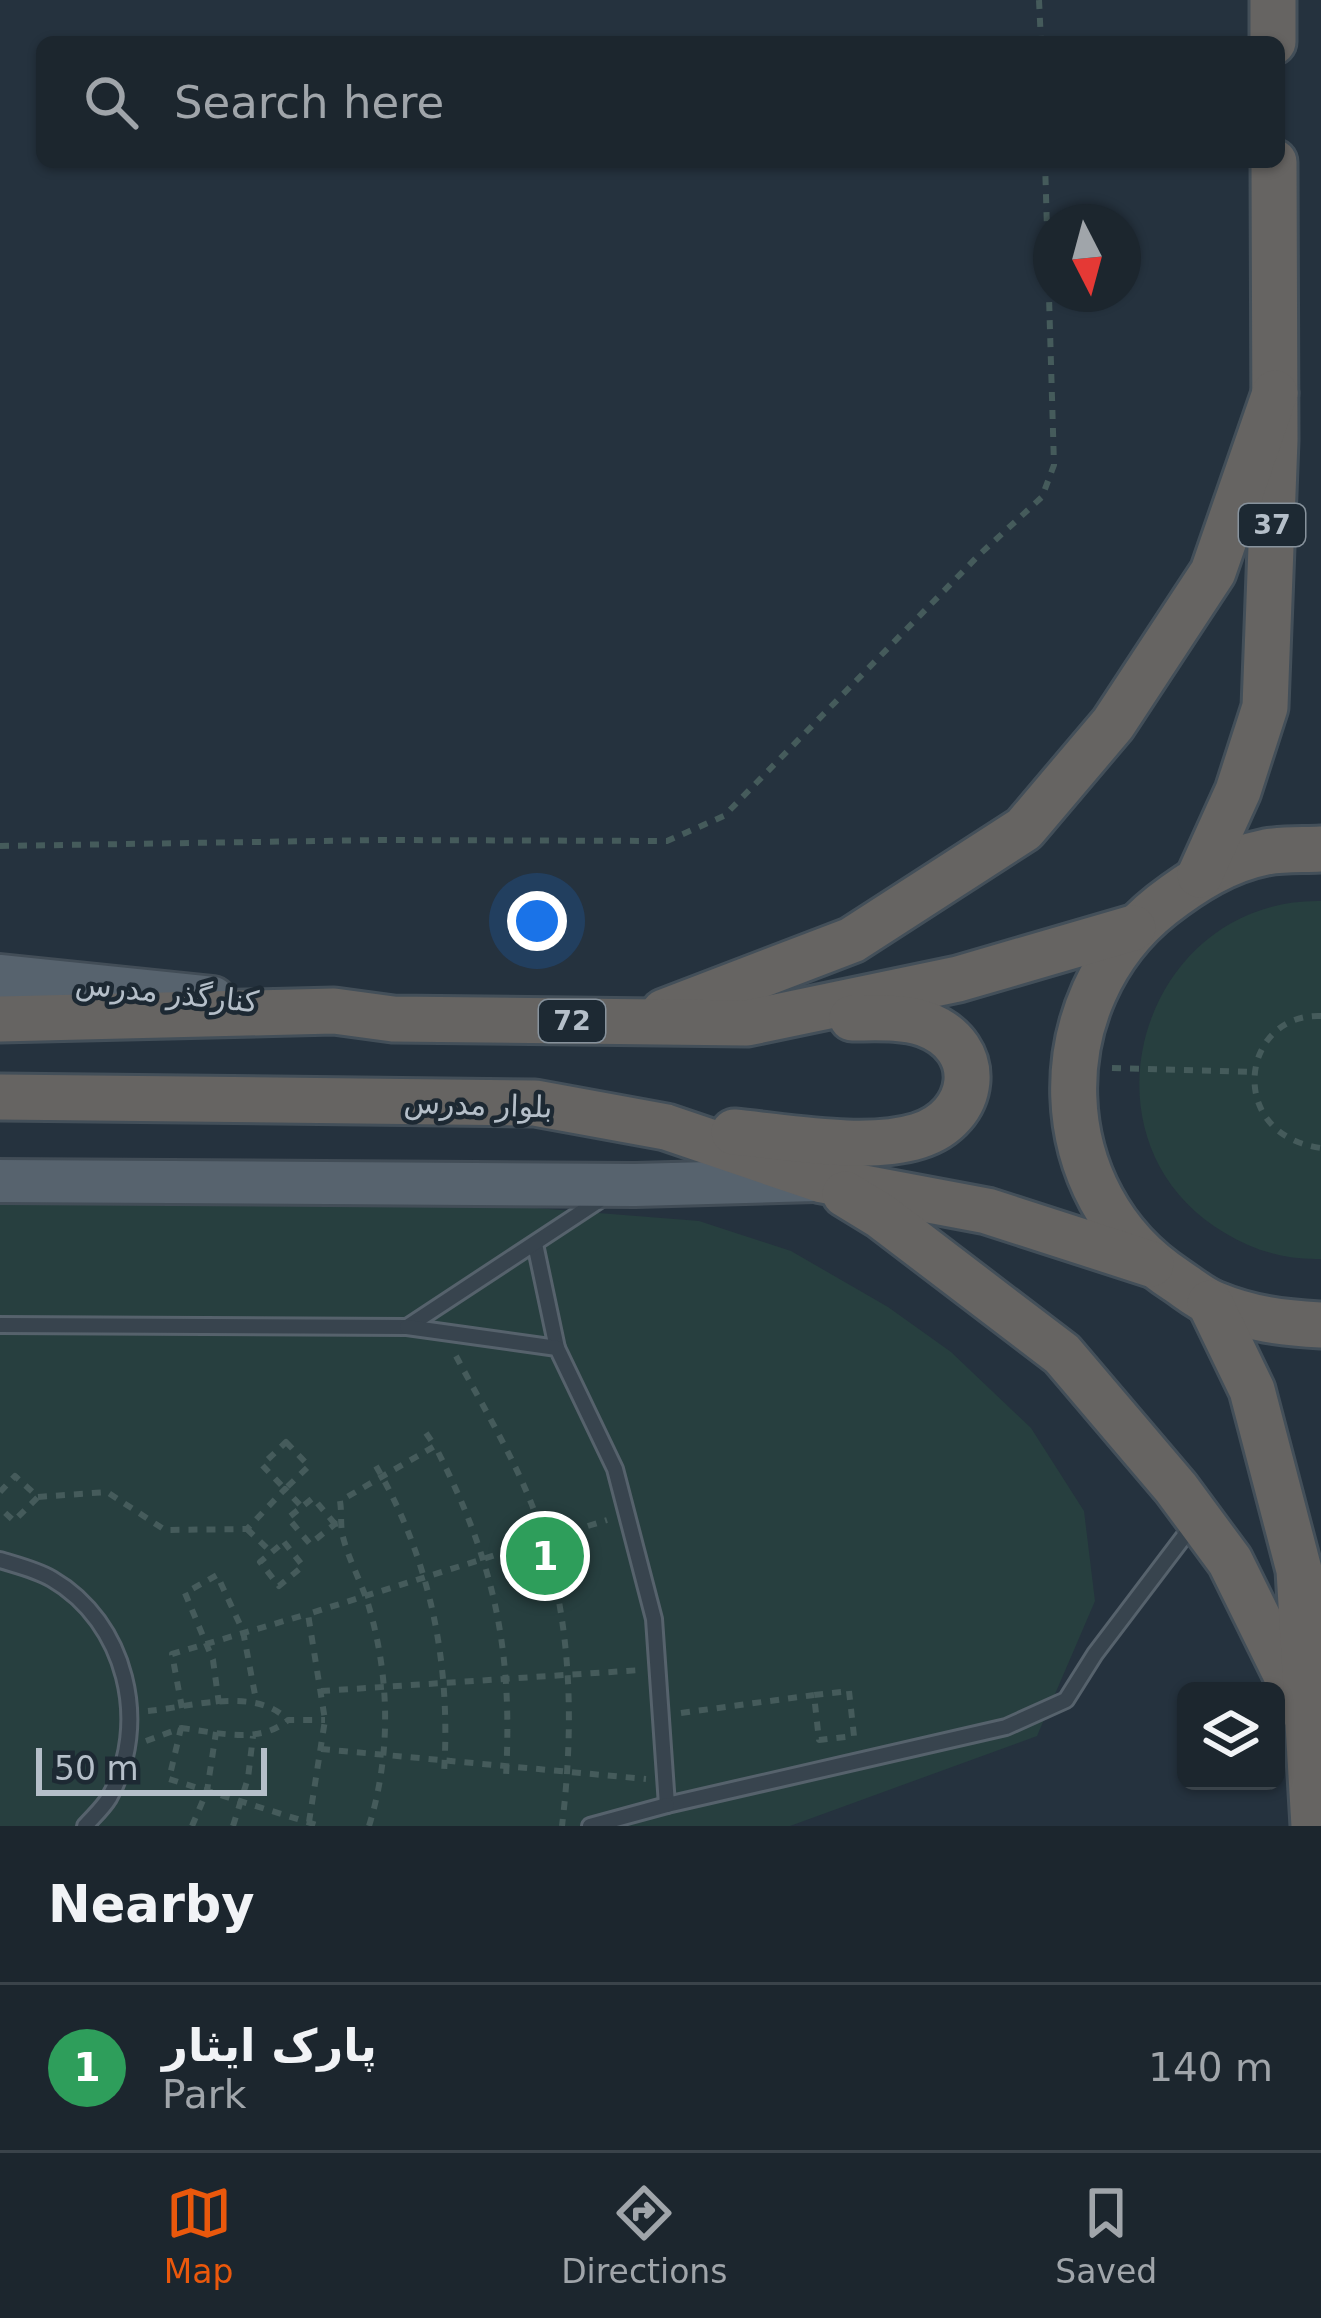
<!DOCTYPE html>
<meta charset="utf-8">
<style>
:root{--surface:#1c262e;--page:#252e36;--text:#f1f3f6;--muted:#a0a5aa;--line:#3a434a;--accent:#ea580c}
body{margin:0;font-family:"DejaVu Sans",Cairo,sans-serif;background:var(--page);color:var(--text)}
.controls{position:absolute;right:36px;bottom:36px;display:grid;overflow:hidden;border-radius:18px;box-shadow:0 3px 9px #0004}
.controls button{width:108px;height:108px;display:grid;place-items:center;padding:0;border:0;border-bottom:3px solid var(--line);background:var(--surface);color:var(--text);font:60px sans-serif}
.compass{position:absolute;left:1033px;top:204px;width:108px;height:108px;border-radius:50%;background:var(--surface);box-shadow:0 3px 9px #0004;rotate:174deg}
.scale{position:absolute;left:36px;bottom:30px;width:231px;box-sizing:border-box;padding-left:12px;border:6px solid #b5bfc9;border-top:0;font-size:33px;line-height:42px;white-space:nowrap;color:#b5bfc9;-webkit-text-stroke:9px #1d2933;paint-order:stroke}
.you{position:absolute;left:537px;top:921px;width:42px;height:42px;margin:-30px;border:9px solid #fff;border-radius:50%;background:#1a73e8;box-shadow:0 0 0 18px #1a73e833}
.badge{display:grid;place-items:center;width:78px;height:78px;border-radius:50%;background:var(--accent);color:#fff;font-size:39px;font-weight:700}
.pin{position:absolute;translate:-50% -50%;border:6px solid #fff;box-shadow:0 3px 12px #0006}
.list{margin:0;padding:0;list-style:none}
h2{display:flex;justify-content:space-between;align-items:center;height:156px;margin:0;padding:0 48px;font-size:51px}
h2 small{font-size:39px;font-weight:400;color:var(--muted)}
.list li{display:grid;grid-template-columns:78px 1fr auto;gap:36px;align-items:center;box-sizing:border-box;height:168px;padding:0 48px;border-top:3px solid var(--line)}
.list b{display:block;font-size:45px;white-space:nowrap}
.list p{margin:0;font-size:39px;white-space:nowrap;color:var(--muted)}
.list em{font-size:39px;font-style:normal;color:var(--muted)}
.icon{flex:none;width:66px;height:66px;fill:none;stroke:currentColor;stroke-width:2;stroke-linecap:round;stroke-linejoin:round}
.map{position:relative;flex:none;width:1321px;height:1826px;overflow:hidden}
.search{position:absolute;background:var(--surface);box-shadow:0 3px 9px #0004;left:36px;right:36px;top:36px;height:132px;display:flex;align-items:center;gap:30px;box-sizing:border-box;padding:0 42px;border-radius:18px;color:var(--muted);font-size:45px}
.sheet{height:324px;background:var(--surface)}
nav{display:flex;justify-content:space-around;align-items:center;box-sizing:border-box;height:168px;border-top:3px solid var(--line);background:var(--surface);font-size:33px;color:var(--muted)}
nav a{display:grid;justify-items:center;gap:6px}
nav .on{color:var(--accent)}
.map>svg:first-child{display:block}
.green{fill:#273f3f}
.lines{fill:none;stroke-linecap:round;stroke-linejoin:round}
.service-casing{stroke:#56626c;stroke-width:20}
.primary-casing{stroke:#424d57;stroke-width:48}
.trunk-casing{stroke:#434f59;stroke-width:51}
.path{stroke:#455b5b;stroke-width:6;stroke-dasharray:9 9;stroke-linecap:butt}
.service{stroke:#38444e;stroke-width:14}
.primary{stroke:#57636e;stroke-width:42}
.trunk{stroke:#666462;stroke-width:45}
.labels{text-anchor:middle;stroke-width:9;stroke-linejoin:round;paint-order:stroke}
.shield{fill:#1d2933;stroke:#87929c;stroke-width:3}
.shield-label{font-size:27px;font-weight:bold;fill:#b5bfc9}
.street-label{font-size:30px;fill:#b5bfc9;stroke:#1d2933}
</style>
<div class="map">
<svg width="1321" height="1826" viewBox="0 0 1321 1826">
<rect width="100%" height="100%" fill="#25323e"/>
<g class="green">
<path d="M 1321,901 L 1321,1259 C 1286,1260 1255,1251 1225,1233 C 1069,1141 1141,898 1321,901 Z"/>
<polygon points="0,1200 497,1205 699,1221 791,1251 888,1307 951,1352 1031,1428 1084,1511 1095,1601 1037,1736 790,1826 0,1826"/>
</g>
<g class="lines">
<defs>
<g id="service">
<polyline points="535,1244 557,1348"/>
<polyline points="0,1325 407,1327 603,1198"/>
<polyline points="407,1327 557,1348 615,1469 654,1619 667,1805 1006,1727 1066,1700 1095,1654 1192,1526"/>
<path d="M 0,1560 C 16,1565 37,1570 52,1579 C 126,1622 151,1724 109,1798 C 103,1808 93,1817 85,1826"/>
<polyline points="590,1826 667,1805"/>
</g>
<g id="primary">
<polyline points="0,976 213,998"/>
<polyline points="0,1181 635,1185 815,1180"/>
</g>
<g id="trunk">
<polyline points="1273,0 1273,42"/>
<path d="M 1321,849 C 1303,850 1284,849 1266,852 C 1226,860 1193,881 1162,905 C 1040,1001 1044,1194 1176,1280 C 1188,1288 1201,1299 1214,1304 C 1250,1319 1283,1323 1321,1325"/>
<polyline points="1200,875 1238,791 1265,707 1275,440 1274,162"/>
<polyline points="664,1012 852,940 1024,829 1113,724 1213,572 1275,393"/>
<polyline points="0,1019 334,1011 393,1019 747,1023 958,979 1133,928"/>
<polyline points="0,1097 535,1103 666,1127 822,1180 987,1211 1151,1264"/>
<path d="M 734,1132 C 788,1137 866,1152 918,1136 C 977,1118 987,1047 925,1024 C 902,1016 875,1018 852,1018"/>
<polyline points="845,1194 881,1216 1062,1354 1176,1488 1230,1561 1308,1719"/>
<polyline points="1210,1303 1252,1390 1299,1570 1314,1826"/>
</g>
</defs>
<use href="#service" class="service-casing"/>
<use href="#primary" class="primary-casing"/>
<use href="#trunk" class="trunk-casing"/>
<g class="path">
<polyline points="1039,0 1041,42"/>
<polyline points="0,846 380,840 667,841 724,816 979,555 1042,497 1054,465 1045,162"/>
<path d="M 1321,1016 C 1240,1013 1225,1135 1321,1148"/>
<polyline points="1112,1068 1254,1072"/>
<path d="M 456,1356 C 482,1405 512,1454 532,1505 C 572,1608 575,1718 562,1826"/>
<polyline points="426,1433 435,1446"/>
<polygon points="286,1442 309,1466 285,1489 262,1465"/>
<path d="M 376,1466 C 431,1561 451,1664 444,1773"/>
<polyline points="0,1492 15,1476 38,1497 14,1521 0,1508"/>
<polyline points="38,1497 107,1492 165,1530 247,1529 285,1489 302,1507"/>
<polyline points="335,1524 313,1498 288,1518 310,1544 335,1524 342,1523"/>
<polyline points="247,1529 270,1551"/>
<polygon points="284,1542 303,1566 279,1586 260,1562"/>
<polyline points="321,1691 641,1670"/>
<polygon points="849,1691 854,1736 819,1740 814,1695"/>
<polyline points="219,1704 213,1660 185,1593 217,1575 243,1631 256,1700"/>
<polyline points="182,1708 172,1654 308,1614"/>
<path d="M 148,1711 C 191,1707 255,1686 288,1720"/>
<polyline points="681,1713 814,1695"/>
<path d="M 181,1728 C 216,1732 259,1745 288,1720 L 325,1720"/>
<polyline points="146,1741 181,1728 169,1779 320,1826"/>
<polyline points="321,1749 646,1779"/>
<polyline points="309,1822 325,1720 308,1614 607,1520"/>
<polyline points="192,1826 207,1791 216,1732"/>
<polyline points="233,1826 248,1778 253,1736"/>
<path d="M 369,1826 C 391,1755 390,1679 369,1607 C 362,1583 349,1561 343,1537 C 340,1526 342,1513 340,1501 L 435,1446 C 494,1561 513,1647 506,1777"/>
</g>
<use href="#service" class="service"/>
<use href="#primary" class="primary"/>
<use href="#trunk" class="trunk"/>
</g>
<g class="labels">
<g class="shield">
<rect x="1239" y="504" width="66" height="42" rx="9"/>
<rect x="539" y="1000" width="66" height="42" rx="9"/>
</g>
<g class="shield-label">
<text x="1272" y="534">37</text>
<text x="572" y="1030">72</text>
</g>
<g class="street-label">
<text transform="translate(167 993) rotate(6)" y="10">کنارگذر مدرس</text>
<text transform="translate(478 1105) rotate(2)" y="10">بلوار مدرس</text>
</g>
</g>
</svg>
<div class="controls">
<button><svg class="icon" aria-label="layers" viewBox="0 0 24 24"><path d="M12 4l9 5-9 5-9-5zM3 14l9 5 9-5"/></svg></button>
</div>
<svg class="compass" viewBox="-18 -18 36 36"><path d="M0-13l5 13h-10z" fill="#e53935"/><path d="M0 13l5-13h-10z" fill="#a0a5aa"/></svg>
<div class="scale">50 m</div>
<div class="you"></div>
<div class="pin badge" style="left:545px;top:1556px;background:#2e9e5b">1</div>
<div class="search"><svg class="icon" aria-label="search" viewBox="0 0 24 24"><circle cx="10" cy="10" r="6"/><path d="M15 15l6 6"/></svg>Search here</div>
</div>
<section class="sheet">
<h2>Nearby<small></small></h2>
<ul class="list">
<li><span class="badge" style="background:#2e9e5b">1</span><div><b>پارک ایثار</b><p>Park</p></div><em>140 m</em></li>
</ul>
</section>
<nav>
<a class="on"><svg class="icon" aria-label="map" viewBox="0 0 24 24"><path d="M3 6l6-2 6 2 6-2v14l-6 2-6-2-6 2zM9 4v14M15 6v14"/></svg>Map</a>
<a><svg class="icon" aria-label="directions" viewBox="0 0 24 24"><path d="M12 3l9 9-9 9-9-9zM9 14v-3h6M13 9l2 2-2 2"/></svg>Directions</a>
<a><svg class="icon" aria-label="saved" viewBox="0 0 24 24"><path d="M7 4h10v16l-5-4-5 4z"/></svg>Saved</a>
</nav>
